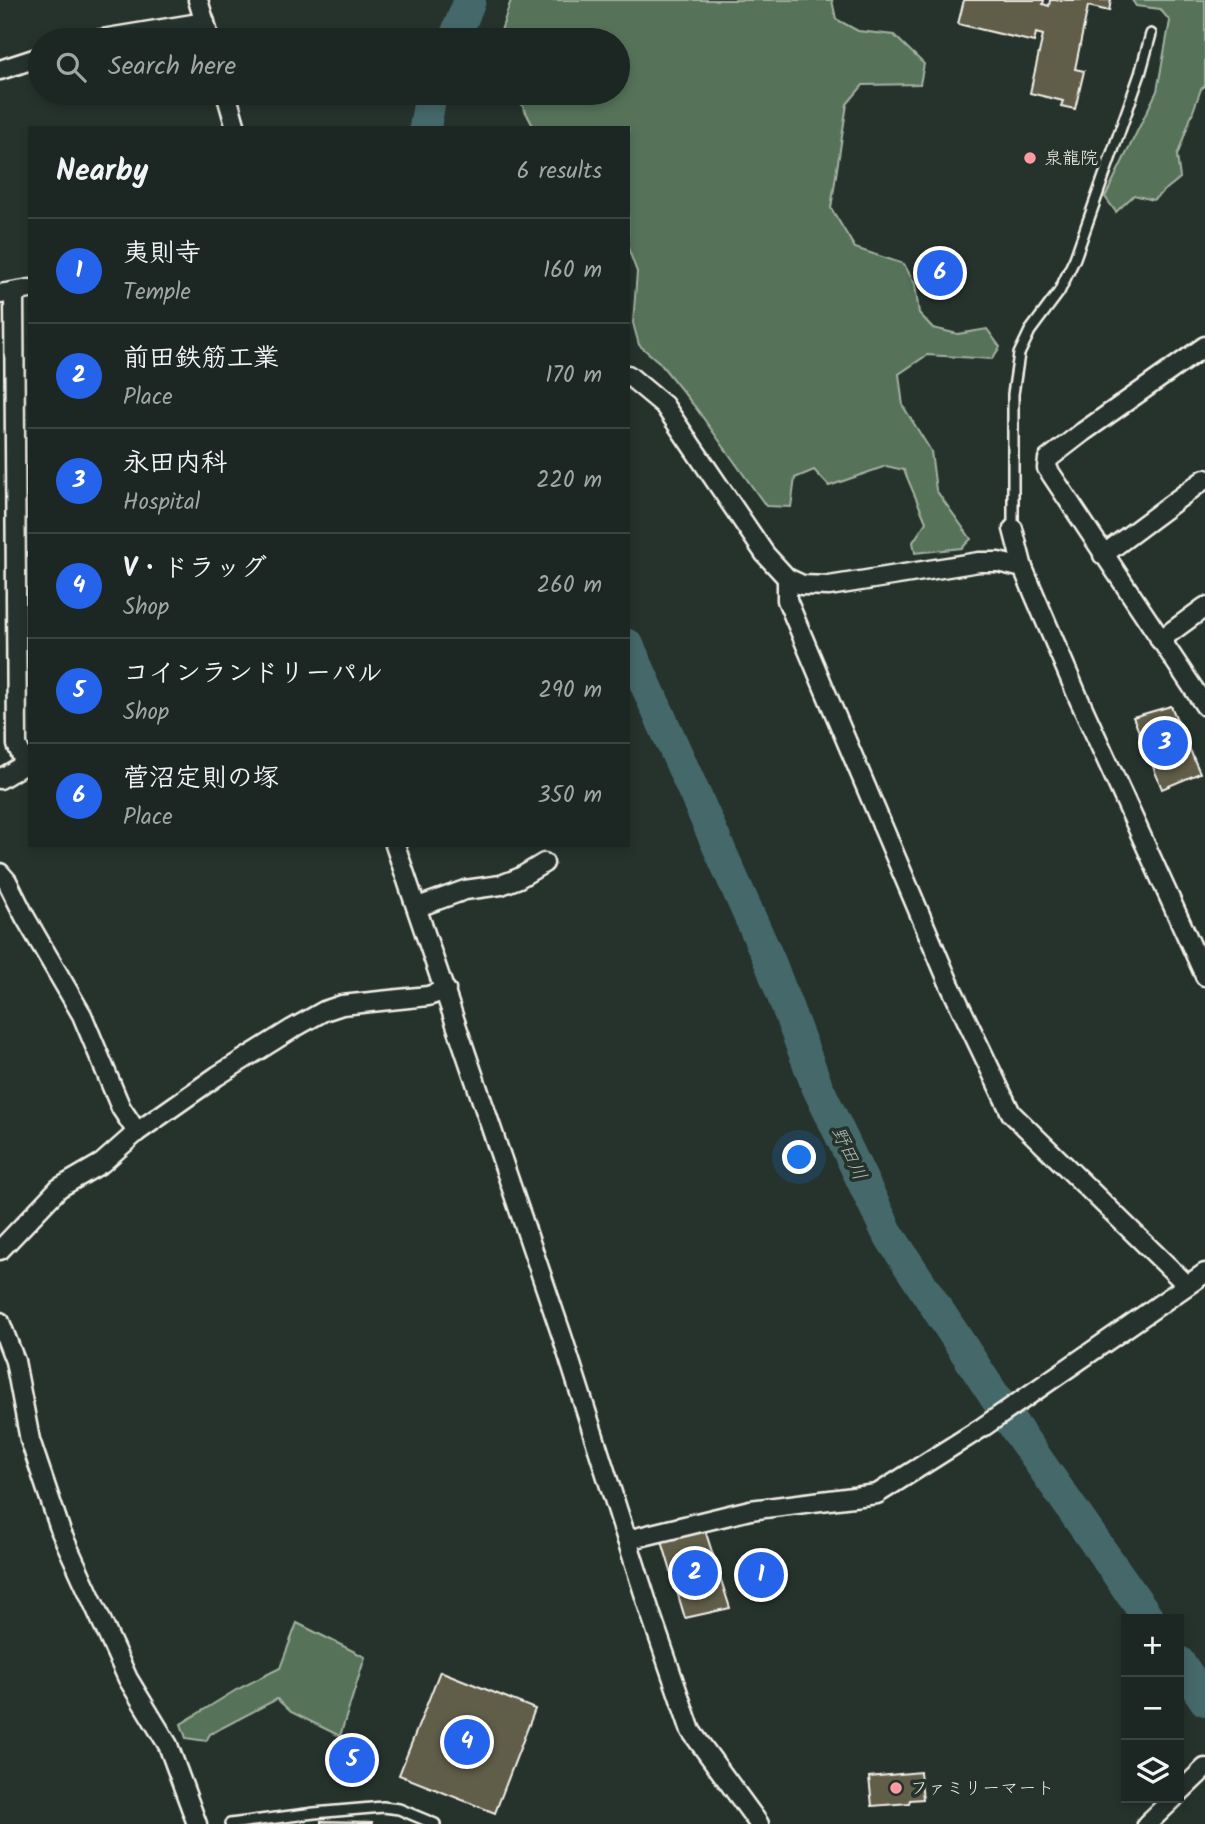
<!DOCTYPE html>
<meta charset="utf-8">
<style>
:root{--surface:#1c2622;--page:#29322f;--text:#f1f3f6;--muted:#a0a5a5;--line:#3a4340;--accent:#2563eb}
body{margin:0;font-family:Kalam,"Klee One",sans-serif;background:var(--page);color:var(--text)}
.controls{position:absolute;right:21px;bottom:21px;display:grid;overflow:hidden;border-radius:0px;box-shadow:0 4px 10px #0003}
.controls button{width:63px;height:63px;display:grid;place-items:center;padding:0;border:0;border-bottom:2px solid var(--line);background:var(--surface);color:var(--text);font:35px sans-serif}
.you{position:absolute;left:800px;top:1158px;width:24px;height:24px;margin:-18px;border:5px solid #fff;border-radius:50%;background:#1a73e8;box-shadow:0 0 0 10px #1a73e833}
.badge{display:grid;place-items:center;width:46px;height:46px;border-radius:50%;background:var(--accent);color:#fff;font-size:23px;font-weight:700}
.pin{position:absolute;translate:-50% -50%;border:4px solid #fff;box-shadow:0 2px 7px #0006}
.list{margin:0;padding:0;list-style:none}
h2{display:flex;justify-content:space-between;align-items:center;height:91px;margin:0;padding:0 28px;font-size:30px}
h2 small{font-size:23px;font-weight:400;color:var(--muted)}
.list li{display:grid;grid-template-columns:46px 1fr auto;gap:21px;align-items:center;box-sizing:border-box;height:105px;padding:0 28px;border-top:2px solid var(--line)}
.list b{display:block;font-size:26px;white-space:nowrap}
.list p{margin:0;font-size:23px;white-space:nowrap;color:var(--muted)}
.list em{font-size:23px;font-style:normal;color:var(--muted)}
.icon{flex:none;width:38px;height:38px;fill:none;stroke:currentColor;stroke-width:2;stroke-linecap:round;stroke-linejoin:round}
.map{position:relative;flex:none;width:1205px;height:1824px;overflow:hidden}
.search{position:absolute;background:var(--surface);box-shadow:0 4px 10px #0003;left:28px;top:28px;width:602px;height:77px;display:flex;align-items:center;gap:18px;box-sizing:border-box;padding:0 24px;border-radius:38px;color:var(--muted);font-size:26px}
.panel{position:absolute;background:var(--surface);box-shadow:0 4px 10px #0003;left:28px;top:126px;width:602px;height:721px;border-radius:0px}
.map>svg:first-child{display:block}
.green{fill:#56735a;stroke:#a5b2a1;stroke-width:2}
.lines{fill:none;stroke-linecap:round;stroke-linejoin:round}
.river{stroke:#44696a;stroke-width:32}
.building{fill:#605d4a;stroke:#f4f1e8;stroke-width:2}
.lane-casing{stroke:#f4f1e8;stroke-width:14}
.street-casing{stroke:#f4f1e8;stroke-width:23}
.lane{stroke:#26332d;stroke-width:9}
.street{stroke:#26332d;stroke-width:18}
.poi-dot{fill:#ff9aa2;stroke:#26332d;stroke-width:2.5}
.labels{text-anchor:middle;stroke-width:7;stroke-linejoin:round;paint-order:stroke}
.poi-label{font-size:18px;fill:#f4f1e8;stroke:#26332d;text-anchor:start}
.water-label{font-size:19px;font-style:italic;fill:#aebbb6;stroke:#26332d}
</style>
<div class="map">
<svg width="1205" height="1824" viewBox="0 0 1205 1824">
<rect width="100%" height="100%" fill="#26332d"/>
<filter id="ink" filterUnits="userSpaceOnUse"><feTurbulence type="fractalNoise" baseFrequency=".0143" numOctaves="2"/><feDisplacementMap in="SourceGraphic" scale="14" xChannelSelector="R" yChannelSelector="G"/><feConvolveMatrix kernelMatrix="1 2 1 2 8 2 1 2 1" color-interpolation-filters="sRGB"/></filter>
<g filter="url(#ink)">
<g class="green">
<polygon points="511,0 832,0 836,19 858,31 894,35 924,64 920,84 863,85 847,104 831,208 855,248 904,264 915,284 919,313 933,328 958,334 987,329 1000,347 992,359 927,355 899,374 903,406 931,451 936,490 971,539 962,548 915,553 913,542 926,522 904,470 886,466 829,486 814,470 795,478 791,507 766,506 696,408 659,362 639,345 633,323 637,272 628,248 628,128 534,128 516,93 618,93 618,40 498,40"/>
<polygon points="1132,0 1205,0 1205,86 1201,89 1177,156 1180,178 1153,200 1134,195 1116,212 1105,197 1157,91 1170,21 1160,9 1136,6"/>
<polygon points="297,1623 365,1657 340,1736 291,1712 277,1699 210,1734 206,1741 186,1738 181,1724 236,1690 280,1668"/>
</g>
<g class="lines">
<g class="river">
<polyline points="454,40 470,0"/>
<polyline points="425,128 431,93"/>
<polyline points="628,645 770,962 817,1086 887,1232 1016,1429 1149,1619"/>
<polyline points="1179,1662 1205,1700"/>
</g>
</g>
<g class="building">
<polygon points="964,0 1044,0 1043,4 1049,6 1050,0 1111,0 1109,11 1088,6 1075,69 1084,71 1075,109 1061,106 1063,101 1030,93 1043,35 1036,33 1034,42 958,24"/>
<polygon points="1171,706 1200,773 1162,789 1133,717"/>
<polygon points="705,1530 730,1608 685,1618 661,1538"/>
<polygon points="440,1671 535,1709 495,1813 399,1775"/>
<polygon points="341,1740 374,1758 365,1778 330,1762"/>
<polygon points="920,1772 923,1799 910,1800 909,1803 872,1806 869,1777"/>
<polygon points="321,1821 372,1822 372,1824 321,1824"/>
</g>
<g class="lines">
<defs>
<g id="lane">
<polyline points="1013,529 1013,394 1019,354 1030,331 1059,292 1075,258 1140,74 1151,34"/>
<polyline points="230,1824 314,1813 383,1807 399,1809 435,1824"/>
</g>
<g id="street">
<polyline points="198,0 210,40"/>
<polyline points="96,40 205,22"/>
<polyline points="0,70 40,57"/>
<polyline points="226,93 236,128"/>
<polyline points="14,293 17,745 25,763"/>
<polyline points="0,294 30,289"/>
<polyline points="1205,346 1083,432 1048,459 1047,468 1205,706"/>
<polyline points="628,375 664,405 765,554 787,578 802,585 829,586 979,562 998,562 1023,568 1078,697 1205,976"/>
<polyline points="1013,529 1023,568"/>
<polyline points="1103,555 1205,479"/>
<polyline points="787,578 787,600 832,707 949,983 1011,1113 1187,1285"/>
<polyline points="1160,640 1205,607"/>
<polyline points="0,779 30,761"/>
<polyline points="395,845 562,1336 650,1612 691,1731 759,1824"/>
<polyline points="0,873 7,881 25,917 82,1015 121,1108 137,1132"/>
<polyline points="418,907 465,890 501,885 519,878 544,863"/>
<polyline points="0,1250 59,1188 102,1163 137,1132 217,1076 292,1029 324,1011 342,1005 428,996 446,990"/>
<polyline points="0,1322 15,1361 30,1440 61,1532 128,1679 168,1745 197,1824"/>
<polyline points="627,1540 750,1510 877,1494 983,1427 1205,1273"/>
<polyline points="1179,1793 1205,1768"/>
<polyline points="1147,1824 1174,1798"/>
</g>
</defs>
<use href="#lane" class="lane-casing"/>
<use href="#street" class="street-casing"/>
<use href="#lane" class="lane"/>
<use href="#street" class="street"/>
</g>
</g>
<g class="poi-dot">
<circle cx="1030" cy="158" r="7"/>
<circle cx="896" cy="1788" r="7"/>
</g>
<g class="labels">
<g class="poi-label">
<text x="1044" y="164">泉龍院</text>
<text x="910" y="1794">ファミリーマート</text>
</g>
<g class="water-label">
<text transform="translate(850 1153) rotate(65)" y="7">野田川</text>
</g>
</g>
</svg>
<div class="controls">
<button>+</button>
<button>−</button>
<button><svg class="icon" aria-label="layers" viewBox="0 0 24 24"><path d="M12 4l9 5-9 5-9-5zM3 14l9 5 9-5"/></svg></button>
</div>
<div class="you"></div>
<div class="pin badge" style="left:761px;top:1575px">1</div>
<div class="pin badge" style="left:695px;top:1573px">2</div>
<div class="pin badge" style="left:1165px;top:743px">3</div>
<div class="pin badge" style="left:467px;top:1742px">4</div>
<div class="pin badge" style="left:352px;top:1760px">5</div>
<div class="pin badge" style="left:940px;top:273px">6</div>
<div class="search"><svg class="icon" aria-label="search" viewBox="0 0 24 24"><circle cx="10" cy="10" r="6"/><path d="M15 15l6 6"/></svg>Search here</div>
<section class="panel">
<h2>Nearby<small>6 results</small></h2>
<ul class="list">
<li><span class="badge">1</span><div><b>夷則寺</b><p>Temple</p></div><em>160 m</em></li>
<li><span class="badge">2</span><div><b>前田鉄筋工業</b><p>Place</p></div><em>170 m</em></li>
<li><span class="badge">3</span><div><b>永田内科</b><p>Hospital</p></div><em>220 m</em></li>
<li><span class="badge">4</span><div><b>V・ドラッグ</b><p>Shop</p></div><em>260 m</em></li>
<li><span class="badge">5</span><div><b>コインランドリーパル</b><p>Shop</p></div><em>290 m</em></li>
<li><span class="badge">6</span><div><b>菅沼定則の塚</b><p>Place</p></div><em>350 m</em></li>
</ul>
</section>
</div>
